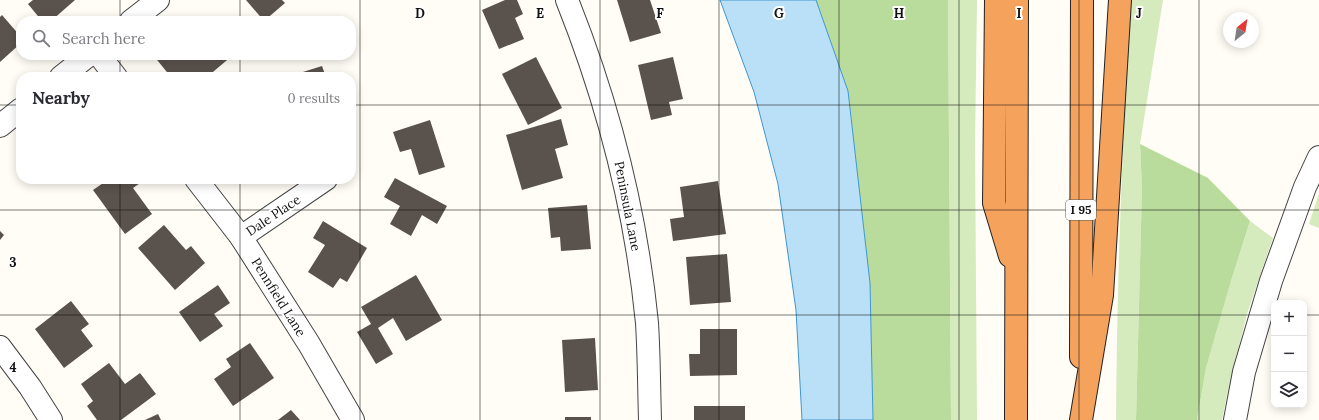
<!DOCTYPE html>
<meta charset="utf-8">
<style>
:root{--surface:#fff;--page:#f2f2f3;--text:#2b2b33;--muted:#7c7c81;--line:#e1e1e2}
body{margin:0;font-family:Lora,serif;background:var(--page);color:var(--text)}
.controls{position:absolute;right:12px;bottom:12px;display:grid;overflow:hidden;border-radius:8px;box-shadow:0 2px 10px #0003}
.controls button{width:36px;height:36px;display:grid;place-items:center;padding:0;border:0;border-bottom:1px solid var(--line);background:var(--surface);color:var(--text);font:20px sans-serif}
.compass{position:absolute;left:1223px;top:12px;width:36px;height:36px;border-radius:50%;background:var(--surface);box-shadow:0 2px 10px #0003;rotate:30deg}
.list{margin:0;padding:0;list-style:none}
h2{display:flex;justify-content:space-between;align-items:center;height:52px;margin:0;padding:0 16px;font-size:17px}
h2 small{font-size:13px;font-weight:400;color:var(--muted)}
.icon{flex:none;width:22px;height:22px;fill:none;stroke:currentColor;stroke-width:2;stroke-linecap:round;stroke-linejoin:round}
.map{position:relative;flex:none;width:1319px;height:420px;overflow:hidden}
.search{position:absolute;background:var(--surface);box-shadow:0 2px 10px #0003;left:16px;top:16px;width:340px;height:44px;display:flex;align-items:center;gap:10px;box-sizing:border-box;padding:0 14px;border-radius:16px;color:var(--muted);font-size:15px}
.panel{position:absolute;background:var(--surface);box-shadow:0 2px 10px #0003;left:16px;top:72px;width:340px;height:112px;border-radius:16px}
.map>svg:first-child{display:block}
.green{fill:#d5ebbd}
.forest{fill:#b9dc9c}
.water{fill:#b9e0f7;stroke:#3f96cf}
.building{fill:#5a524d}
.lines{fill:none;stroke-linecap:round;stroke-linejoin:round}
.minor-casing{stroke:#444;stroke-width:24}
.highway-casing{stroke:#222;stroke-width:24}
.minor{stroke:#fff;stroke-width:22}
.highway{stroke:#f5a25d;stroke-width:22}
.grid{fill:none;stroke:#111;stroke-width:1;stroke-opacity:0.55}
.labels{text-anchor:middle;stroke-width:4;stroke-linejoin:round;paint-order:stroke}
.shield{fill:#fff;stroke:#585858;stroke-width:1}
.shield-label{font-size:12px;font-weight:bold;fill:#111}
.street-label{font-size:13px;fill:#111;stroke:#fff}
.grid-label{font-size:13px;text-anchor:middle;font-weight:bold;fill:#111;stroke:#fff;stroke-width:4;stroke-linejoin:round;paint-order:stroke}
</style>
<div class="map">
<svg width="1319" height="420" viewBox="0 0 1319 420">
<rect width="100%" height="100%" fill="#fffdf5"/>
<g class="green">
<polygon points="948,0 977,0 975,146 977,420 951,420"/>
<path d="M 1131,0 L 1163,0 L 1140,144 L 1142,187 L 1136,420 L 1116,420 C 1117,280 1122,140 1131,0 Z"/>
<polygon points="1319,193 1319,228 1309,224"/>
<polygon points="1250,221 1273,238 1247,314 1227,395 1222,420 1197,420 1206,368 1231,281"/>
</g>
<g class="forest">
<polygon points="816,0 948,0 951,420 873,420 870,283 848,91"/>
<polygon points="1140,144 1208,178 1250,221 1231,281 1206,368 1197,420 1136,420 1142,187"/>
</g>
<polygon class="water" points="720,0 816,0 848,91 870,283 873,420 802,420 796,310 778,184 754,92"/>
<g class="building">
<polygon points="33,0 75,0 51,21 42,21 28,4"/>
<polygon points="246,0 282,0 285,3 264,21"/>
<polygon points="505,0 517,0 523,14 515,18 524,39 499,49 482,10"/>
<polygon points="617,0 650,0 661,33 630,42"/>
<polygon points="2,15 21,37 21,43 0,62 0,17"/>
<polygon points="153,55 233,55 207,77 171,77"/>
<polygon points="536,57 562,108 528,125 502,74"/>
<polygon points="673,57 683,99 669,102 672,115 651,120 638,65"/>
<polygon points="322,66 326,77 287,77"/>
<polygon points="561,119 568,145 555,149 563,178 522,190 506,135"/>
<polygon points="430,120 445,167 419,175 411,149 400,152 393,132"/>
<polygon points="395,178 447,206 437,224 422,215 411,236 390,224 400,206 384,197"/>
<polygon points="109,179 141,179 143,181 133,188 152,214 125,234 93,190"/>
<polygon points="718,181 726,234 673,241 670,219 684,217 680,187"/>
<polygon points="587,205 591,249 561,251 560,237 551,238 548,208"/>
<polygon points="323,221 367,248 347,282 340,278 333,288 308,272 325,245 313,238"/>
<polygon points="164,225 186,250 191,246 205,263 175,290 138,248"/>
<polygon points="0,231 4,235 0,240"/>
<polygon points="727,254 731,302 690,305 686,257"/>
<polygon points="416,275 442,320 406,341 393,318 378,328 393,354 376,364 357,332 371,324 361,307"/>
<polygon points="218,285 230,303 214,314 223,326 200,342 179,312"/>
<polygon points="71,301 89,324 81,330 93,346 64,368 35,329"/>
<polygon points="700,329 737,329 737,375 690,376 689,354 700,354"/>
<polygon points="595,338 598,390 565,392 562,340"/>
<polygon points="250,343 274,378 233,406 214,379 231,367 226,359"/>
<polygon points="109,363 125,384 140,373 156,394 121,420 97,420 87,406 93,401 81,384"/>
<rect x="694" y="406" width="51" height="14"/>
<polygon points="291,410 300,420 278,420"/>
<polygon points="158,414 161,420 145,420"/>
<rect x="565" y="417" width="26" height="3"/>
</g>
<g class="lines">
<defs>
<g id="minor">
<path d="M 567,0 C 609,105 636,211 647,323 C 649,355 649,388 650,420"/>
<polyline points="131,21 158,0"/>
<polyline points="99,55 116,77"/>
<polyline points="61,77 89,55"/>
<polyline points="0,126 21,109"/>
<polyline points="196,179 241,237 309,344 353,420"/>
<polyline points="241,237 326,179"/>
<polyline points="0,347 30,387 51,420"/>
<polyline points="1235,420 1244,372 1271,281 1305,187 1319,157"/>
</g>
<g id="highway">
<polyline points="996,0 994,203 1010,256"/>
<polyline points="1081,357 1082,0"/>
<polyline points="1016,420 1017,0"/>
<polyline points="1081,420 1102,295 1120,0"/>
</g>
</defs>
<use href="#minor" class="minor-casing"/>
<use href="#highway" class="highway-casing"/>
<use href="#minor" class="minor"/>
<use href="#highway" class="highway"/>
</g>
<path class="grid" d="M 120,0 L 120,21M 240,0 L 240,21M 360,0 L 360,420M 480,0 L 480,420M 600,0 L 600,420M 719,0 L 719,420M 839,0 L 839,420M 959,0 L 959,420M 1079,0 L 1079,420M 1199,0 L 1199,420M 120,55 L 120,77M 240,55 L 240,77M 0,105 L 21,105M 351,105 L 1319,105M 120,179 L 120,420M 240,179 L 240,420M 0,210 L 1319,210M 0,315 L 1274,315M 1304,315 L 1319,315"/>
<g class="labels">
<rect class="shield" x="1066" y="200" width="30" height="20" rx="3"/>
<g class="shield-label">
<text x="1081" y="214">I 95</text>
</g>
<g class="street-label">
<text transform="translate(628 206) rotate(79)" y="5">Peninsula Lane</text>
<text transform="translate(273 215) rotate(-34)" y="5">Dale Place</text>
<text transform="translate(279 297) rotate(58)" y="5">Pennfield Lane</text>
</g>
</g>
<g class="grid-label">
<text x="420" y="18">D</text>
<text x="540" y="18">E</text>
<text x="660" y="18">F</text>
<text x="779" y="18">G</text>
<text x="899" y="18">H</text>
<text x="1019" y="18">I</text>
<text x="1139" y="18">J</text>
<text x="13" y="267">3</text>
<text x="13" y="372">4</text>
</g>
</svg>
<div class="controls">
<button>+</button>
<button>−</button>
<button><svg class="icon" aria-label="layers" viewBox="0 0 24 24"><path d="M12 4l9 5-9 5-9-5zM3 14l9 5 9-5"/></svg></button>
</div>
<svg class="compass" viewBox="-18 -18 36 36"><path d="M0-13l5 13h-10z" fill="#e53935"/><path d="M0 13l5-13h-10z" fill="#7c7c81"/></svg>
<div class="search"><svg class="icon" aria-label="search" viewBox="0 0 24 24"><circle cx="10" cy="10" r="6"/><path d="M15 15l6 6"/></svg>Search here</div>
<section class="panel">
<h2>Nearby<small>0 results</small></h2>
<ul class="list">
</ul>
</section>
</div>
